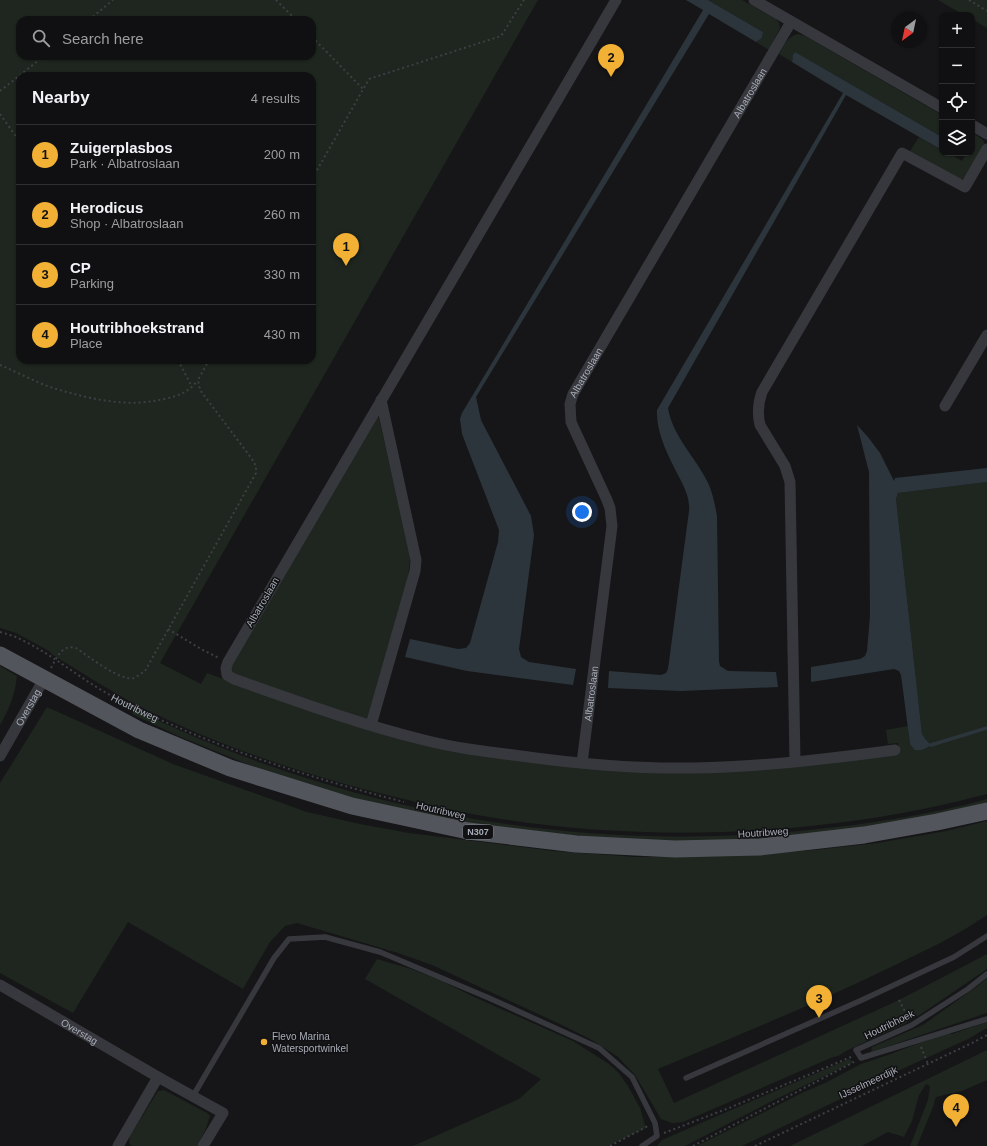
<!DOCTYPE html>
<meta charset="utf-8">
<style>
:root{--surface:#101012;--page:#1e1e20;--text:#f1f3f6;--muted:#9c9d9f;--line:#303032;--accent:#f2b134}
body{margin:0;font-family:Helvetica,sans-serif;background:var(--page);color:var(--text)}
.controls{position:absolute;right:12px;top:12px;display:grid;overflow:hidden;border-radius:8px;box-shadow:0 1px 3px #0004}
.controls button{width:36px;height:36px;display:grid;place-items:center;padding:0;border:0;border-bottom:1px solid var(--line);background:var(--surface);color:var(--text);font:20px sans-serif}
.compass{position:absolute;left:891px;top:12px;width:36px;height:36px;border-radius:50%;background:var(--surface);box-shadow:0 1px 3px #0004;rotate:213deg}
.you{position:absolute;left:582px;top:512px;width:14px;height:14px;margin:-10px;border:3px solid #fff;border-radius:50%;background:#1a73e8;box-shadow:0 0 0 6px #1a73e833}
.badge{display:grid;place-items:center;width:26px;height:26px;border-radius:50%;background:var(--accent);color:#111;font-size:13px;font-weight:700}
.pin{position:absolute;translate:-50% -33px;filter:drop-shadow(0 1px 2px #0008)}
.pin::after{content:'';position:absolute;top:21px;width:14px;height:12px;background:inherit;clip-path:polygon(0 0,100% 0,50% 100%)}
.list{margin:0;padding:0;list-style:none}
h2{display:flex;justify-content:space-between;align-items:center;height:52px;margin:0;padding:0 16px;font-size:17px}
h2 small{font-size:13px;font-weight:400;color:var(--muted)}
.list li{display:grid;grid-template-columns:26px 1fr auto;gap:12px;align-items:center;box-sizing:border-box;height:60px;padding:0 16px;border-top:1px solid var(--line)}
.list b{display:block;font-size:15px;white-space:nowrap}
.list p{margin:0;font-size:13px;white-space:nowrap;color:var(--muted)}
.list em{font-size:13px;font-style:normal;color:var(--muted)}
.icon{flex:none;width:22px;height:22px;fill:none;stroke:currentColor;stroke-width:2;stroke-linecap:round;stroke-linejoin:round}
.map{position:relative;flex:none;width:987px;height:1146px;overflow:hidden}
.search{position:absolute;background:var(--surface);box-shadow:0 1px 3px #0004;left:16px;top:16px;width:300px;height:44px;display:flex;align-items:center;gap:10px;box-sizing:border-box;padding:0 14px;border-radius:12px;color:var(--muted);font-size:15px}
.panel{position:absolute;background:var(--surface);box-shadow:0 1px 3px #0004;left:16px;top:72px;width:300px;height:292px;border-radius:12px}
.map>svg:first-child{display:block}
.green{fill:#1e261f;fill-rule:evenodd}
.water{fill:#2c353c}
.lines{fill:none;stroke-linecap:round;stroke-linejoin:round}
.stream{stroke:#2c353c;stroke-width:3.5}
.path{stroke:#3d3f44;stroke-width:2;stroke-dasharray:2 3;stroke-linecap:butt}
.service{stroke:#37383d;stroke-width:5.5}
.minor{stroke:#37383d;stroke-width:11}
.primary{stroke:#53555c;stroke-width:17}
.poi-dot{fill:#f2b134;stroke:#111113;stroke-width:1.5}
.labels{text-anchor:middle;stroke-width:3;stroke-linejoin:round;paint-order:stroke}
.shield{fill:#111113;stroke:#7b7e86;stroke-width:1}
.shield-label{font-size:9px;font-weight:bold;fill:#a8adb8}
.street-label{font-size:10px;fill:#a8adb8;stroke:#111113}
.poi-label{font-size:10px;fill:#a8adb8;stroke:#111113;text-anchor:start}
</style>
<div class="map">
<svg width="987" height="1146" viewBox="0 0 987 1146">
<rect width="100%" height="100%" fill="#161618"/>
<g class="green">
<path d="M 0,0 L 538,0 L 160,663 L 201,684 L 207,673 L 305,709 L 414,740 L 645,770 L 899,750 L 898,743 L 888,744 L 886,730 L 908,726 L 910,744 L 926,740 L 922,734 L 896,499 L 898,493 L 987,482 L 987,794 C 831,836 648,844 489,817 C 450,811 412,801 375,792 C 293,771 212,743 137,705 C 108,690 81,672 53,655 L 49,651 L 16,633 L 0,628 ZM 20,20 L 312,20 L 312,56 L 20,56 ZM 20,76 L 312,76 L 312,360 L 20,360 Z"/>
<polygon points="708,0 742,0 776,19 779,23 780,28 769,50 756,42 762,38 763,32"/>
<polygon points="938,0 987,0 987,28 972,19 972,15 964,15"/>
<path d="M 798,34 L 805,36 L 942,115 L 942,137 L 796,53 L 792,59 L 792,62 L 779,54 C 785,44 787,37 798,34 Z"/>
<polygon points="972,132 983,140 985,145 967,177 961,179 909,153 919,137 942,150 942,153 948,153 962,161 967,153 972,153"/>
<polygon points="378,415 409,548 410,559 408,577 368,720 254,683 230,671 232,664"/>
<path d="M 0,666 L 17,676 C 15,695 9,709 0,725 Z"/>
<path d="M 47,707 L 173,764 L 307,812 L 360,824 L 409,833 L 554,851 L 636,857 L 741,856 L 814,850 L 877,843 L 946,831 L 987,821 L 987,915 C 957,936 924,951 891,967 C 815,1004 736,1036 658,1069 L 674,1103 L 899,1000 L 987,954 L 987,969 L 921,1014 L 906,1023 L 846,1051 L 838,1056 L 833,1057 L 683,1122 L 672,1123 L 661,1119 L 635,1075 L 618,1057 L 590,1039 L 562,1025 L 432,965 L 398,953 L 297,923 L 285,926 L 270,942 L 243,989 L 128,922 L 73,1013 L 0,973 L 0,783 Z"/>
<path d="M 134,709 C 345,812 576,854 809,830 C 869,824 929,815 987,799 L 987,804 L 897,823 L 789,837 L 702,842 L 587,839 L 463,823 L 366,802 L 274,775 L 178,736 L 132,714 Z"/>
<polygon points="377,959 411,969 442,981 472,996 573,1041 609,1064 618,1072 628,1086 640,1108 646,1128 608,1146 413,1146 519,1099 541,1079 365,979"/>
<polygon points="987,978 987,1013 871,1052 872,1047 923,1025 979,985"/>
<polygon points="987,1022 987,1028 968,1039 878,1080 872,1084 742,1146 697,1146 804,1092 825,1083 861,1064 888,1055 946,1033 952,1034"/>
<polygon points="987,1050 987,1080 962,1091 936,1097 933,1107 917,1146 910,1146 928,1100 930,1086 926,1084 919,1095 912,1121 904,1137 888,1132 862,1146 790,1146"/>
<polygon points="849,1059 854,1062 772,1101 685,1146 657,1146 662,1140"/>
<polygon points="164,1090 207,1113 210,1116 205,1131 197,1146 132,1146 129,1143 130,1136 158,1091"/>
</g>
<g class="water">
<polygon points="686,0 708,0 763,32 762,38 756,42 709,14 476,397 481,420 531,516 534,535 519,649 521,657 529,662 576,669 573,685 467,671 405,657 410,639 458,649 466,648 470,643 498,542 499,530 462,434 460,419 462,413 703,10"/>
<path d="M 795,52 L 942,137 L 942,150 L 846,95 L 668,408 C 673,438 697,458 709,485 C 713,495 715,505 717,516 L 719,661 L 720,666 L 728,671 L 776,672 L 778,687 L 681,691 L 608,688 L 609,671 L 661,675 L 666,673 L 668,669 L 689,511 C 690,497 684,487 678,475 C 668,455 656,433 657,410 L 843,93 L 792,62 L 793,55 Z"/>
<path d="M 857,425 L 868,437 L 880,453 L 894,481 L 895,478 L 987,468 L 987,482 L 898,493 L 896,499 L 922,734 L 926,740 L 931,745 C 925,749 922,751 915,750 L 910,744 L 901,675 L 899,671 L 894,669 L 811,682 L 811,667 L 860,659 L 865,656 L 867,651 L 870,616 L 869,472 Z"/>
</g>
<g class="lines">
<polyline class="stream" points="931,745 987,728"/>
<g class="path">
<polyline points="276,0 296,20"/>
<polyline points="969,0 987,11"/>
<polyline points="89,20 113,0"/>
<polyline points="312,37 363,89"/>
<polyline points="0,91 44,56"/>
<polyline points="0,114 20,142"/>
<polyline points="312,179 369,79 501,36 524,0"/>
<polyline points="178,360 192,387"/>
<path d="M 0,365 C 17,372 35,382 53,388 C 90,399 126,408 164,399 C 178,396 189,392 197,381"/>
<polyline points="168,629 201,649 219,658"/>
<path id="s1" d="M 0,632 C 7,634 14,636 20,639 C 52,654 79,678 110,695 C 203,744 303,776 404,802"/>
<path d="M 51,668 C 57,657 62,644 76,648 C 88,656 121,682 134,678 C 138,676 142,673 145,671 L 256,473 L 256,466 L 252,459 L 200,390 L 198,380 L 209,360"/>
<polyline points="899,1000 909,1019"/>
<polyline points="921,1047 928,1064"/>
<polyline points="664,1133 729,1108 851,1057"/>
<polyline points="610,1146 648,1126"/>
<polyline points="693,1146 854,1062"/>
<polyline points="755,1146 974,1042 987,1035"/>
</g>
<g class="service">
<polyline points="987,974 968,989 912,1025 856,1050 861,1058 987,1019"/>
<polyline points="686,1078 862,1000 954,957 987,936"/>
<polyline points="193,1096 274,958 289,939 325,937 380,952 489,998 599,1048 632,1077 655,1123 657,1136 642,1146"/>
</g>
<g class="minor">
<path d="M 616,0 L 228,662 L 226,668 L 227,675 L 234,679 C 296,701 359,724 424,740 C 455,748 488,752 521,756 C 578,764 635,769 693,768 C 761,767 828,759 895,750"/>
<polyline points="754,0 942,108"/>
<polyline points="972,125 987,134"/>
<polyline points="945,406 987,335"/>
<polyline points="371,725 415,571 416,560 381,400"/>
<path id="s2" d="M 0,756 L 44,679"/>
<path d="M 795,761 L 790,482 L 785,466 L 760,425 C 757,413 758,403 762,392 L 902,153 L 965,187 L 987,149"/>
<path id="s3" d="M 582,763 L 612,526 L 610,508 L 607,500 L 571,422 L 570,404 L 573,394 L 791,22"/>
<path id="s4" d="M 0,985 L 158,1077 L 223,1113 L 203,1146"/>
<polyline points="118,1146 158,1077"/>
</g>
<polyline class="primary" points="0,655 139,730 230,768 352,806 468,831 576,844 675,849 760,847 864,835 937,822 987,811"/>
</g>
<circle class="poi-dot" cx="264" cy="1042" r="4"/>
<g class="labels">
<rect class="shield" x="463" y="825" width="30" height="14" rx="3"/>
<g class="shield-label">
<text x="478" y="835">N307</text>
</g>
<g class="street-label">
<text dy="4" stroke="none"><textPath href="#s3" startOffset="729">Albatroslaan</textPath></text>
<text dy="4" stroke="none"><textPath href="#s3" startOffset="405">Albatroslaan</textPath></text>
<text transform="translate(262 602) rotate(-60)" y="4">Albatroslaan</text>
<text dy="4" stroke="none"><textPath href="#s3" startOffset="70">Albatroslaan</textPath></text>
<text dy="4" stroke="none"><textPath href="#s1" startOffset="155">Houtribweg</textPath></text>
<text dy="4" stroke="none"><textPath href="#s2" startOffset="56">Overstag</textPath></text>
<text transform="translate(441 810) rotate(13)" y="4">Houtribweg</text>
<text transform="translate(763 832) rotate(-4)" y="4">Houtribweg</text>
<text transform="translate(889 1024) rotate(-26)" y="4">Houtribhoek</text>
<text dy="4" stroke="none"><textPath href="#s4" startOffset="92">Overstag</textPath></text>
<text transform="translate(868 1082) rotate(-25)" y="4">IJsselmeerdijk</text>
</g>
<g class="poi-label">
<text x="272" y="1040">Flevo Marina<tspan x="272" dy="12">Watersportwinkel</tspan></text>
</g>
</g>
</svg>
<div class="controls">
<button>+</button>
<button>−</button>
<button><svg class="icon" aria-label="locate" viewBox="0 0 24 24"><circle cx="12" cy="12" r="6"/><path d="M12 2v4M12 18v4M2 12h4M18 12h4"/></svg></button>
<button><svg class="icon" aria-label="layers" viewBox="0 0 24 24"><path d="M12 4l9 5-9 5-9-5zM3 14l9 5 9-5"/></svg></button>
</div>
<svg class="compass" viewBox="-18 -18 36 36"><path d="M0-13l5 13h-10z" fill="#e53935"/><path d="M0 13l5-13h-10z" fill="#9c9d9f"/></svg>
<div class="you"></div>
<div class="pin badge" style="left:346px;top:266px">1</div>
<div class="pin badge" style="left:611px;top:77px">2</div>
<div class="pin badge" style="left:819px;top:1018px">3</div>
<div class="pin badge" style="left:956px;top:1127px">4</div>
<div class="search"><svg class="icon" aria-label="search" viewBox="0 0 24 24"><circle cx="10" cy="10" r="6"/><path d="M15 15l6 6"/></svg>Search here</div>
<section class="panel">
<h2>Nearby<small>4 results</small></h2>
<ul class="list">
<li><span class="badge">1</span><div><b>Zuigerplasbos</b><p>Park · Albatroslaan</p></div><em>200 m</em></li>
<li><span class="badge">2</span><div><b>Herodicus</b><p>Shop · Albatroslaan</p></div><em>260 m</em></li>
<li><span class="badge">3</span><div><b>CP</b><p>Parking</p></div><em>330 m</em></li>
<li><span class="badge">4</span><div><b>Houtribhoekstrand</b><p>Place</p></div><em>430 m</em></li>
</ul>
</section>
</div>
